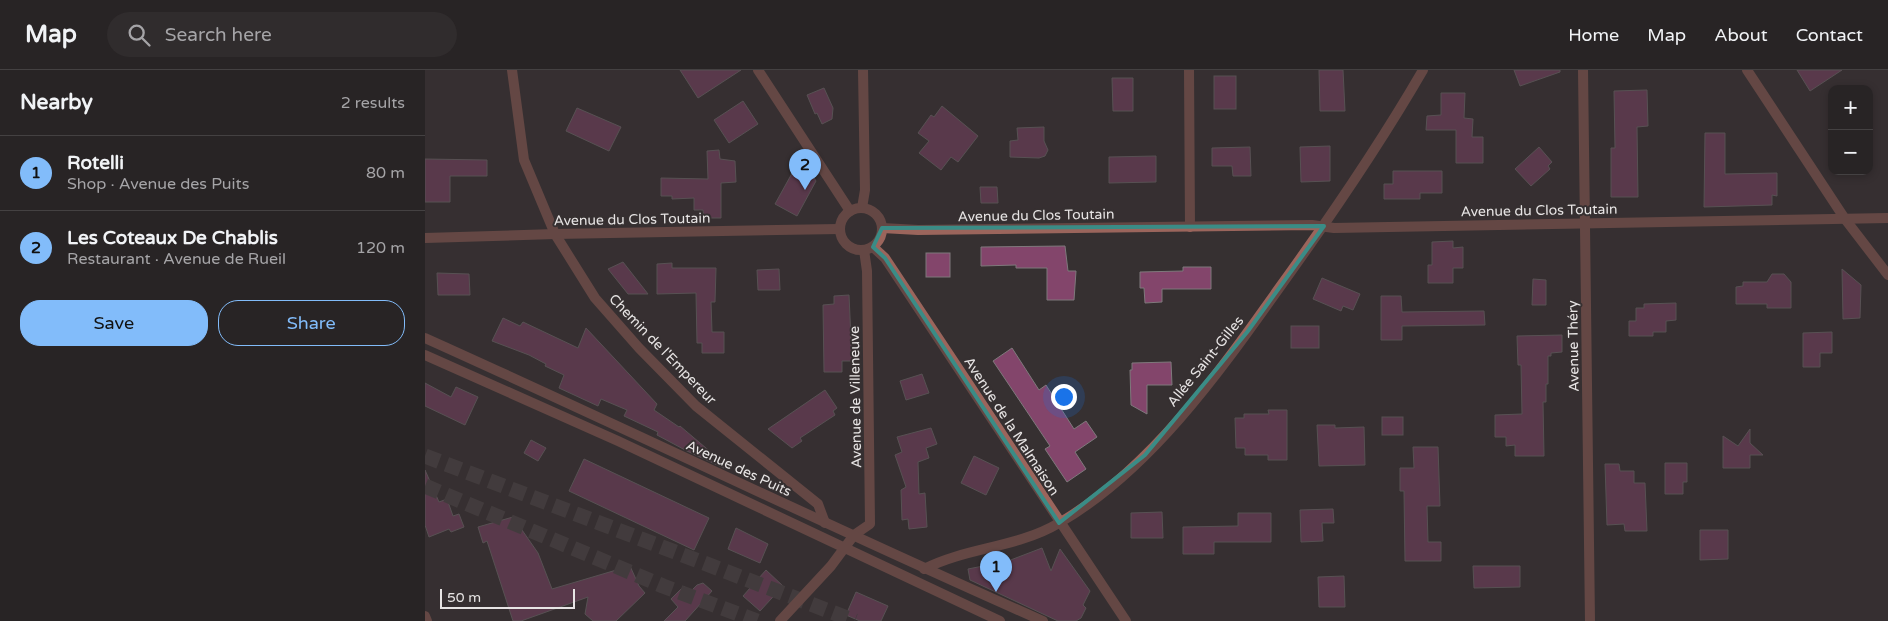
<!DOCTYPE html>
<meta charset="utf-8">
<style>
:root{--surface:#282425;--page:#302c2d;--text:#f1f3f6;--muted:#a5a4a7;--line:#444142;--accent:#82bcfa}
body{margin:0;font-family:"Varela Round",sans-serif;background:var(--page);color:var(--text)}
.controls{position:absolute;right:15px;top:15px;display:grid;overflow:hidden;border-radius:10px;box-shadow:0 2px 8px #0003}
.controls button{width:45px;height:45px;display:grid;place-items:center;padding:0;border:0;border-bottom:1px solid var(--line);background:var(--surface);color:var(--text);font:25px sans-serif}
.scale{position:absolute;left:15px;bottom:12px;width:135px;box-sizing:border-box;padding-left:5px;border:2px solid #e7e4e4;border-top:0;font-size:14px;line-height:18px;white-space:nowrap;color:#e7e4e4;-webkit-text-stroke:4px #363031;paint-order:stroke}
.you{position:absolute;left:638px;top:326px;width:18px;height:18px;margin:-12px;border:4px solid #fff;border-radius:50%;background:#1a73e8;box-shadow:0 0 0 8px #1a73e833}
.badge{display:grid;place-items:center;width:32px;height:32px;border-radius:50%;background:var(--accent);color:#111;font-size:16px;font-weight:700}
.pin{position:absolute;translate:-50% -41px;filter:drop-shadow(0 1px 2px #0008)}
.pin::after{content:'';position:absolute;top:26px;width:18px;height:15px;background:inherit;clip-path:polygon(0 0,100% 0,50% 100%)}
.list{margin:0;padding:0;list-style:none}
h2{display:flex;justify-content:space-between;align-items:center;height:65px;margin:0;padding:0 20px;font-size:21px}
h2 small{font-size:16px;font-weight:400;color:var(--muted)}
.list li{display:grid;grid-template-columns:32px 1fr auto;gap:15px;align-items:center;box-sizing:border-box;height:75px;padding:0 20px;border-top:1px solid var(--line)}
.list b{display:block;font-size:19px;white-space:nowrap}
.list p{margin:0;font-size:16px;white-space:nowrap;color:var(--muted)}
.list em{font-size:16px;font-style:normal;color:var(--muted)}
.actions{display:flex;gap:10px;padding:15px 20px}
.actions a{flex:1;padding:11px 0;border:1px solid var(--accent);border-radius:20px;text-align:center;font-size:18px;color:var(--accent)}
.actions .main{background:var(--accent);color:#111}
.icon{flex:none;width:28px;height:28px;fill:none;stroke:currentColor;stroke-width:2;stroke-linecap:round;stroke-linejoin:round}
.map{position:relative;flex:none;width:1463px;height:551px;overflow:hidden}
header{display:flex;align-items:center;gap:30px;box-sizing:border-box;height:70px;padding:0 25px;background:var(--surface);border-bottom:1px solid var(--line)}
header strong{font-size:24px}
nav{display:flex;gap:28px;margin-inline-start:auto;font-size:18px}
.search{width:350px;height:45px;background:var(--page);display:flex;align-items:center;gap:12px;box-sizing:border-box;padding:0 18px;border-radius:28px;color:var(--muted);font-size:19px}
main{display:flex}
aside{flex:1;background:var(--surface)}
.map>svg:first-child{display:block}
.building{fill:#83456b;stroke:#7f797c}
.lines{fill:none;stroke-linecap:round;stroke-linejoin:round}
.motorway-tunnel{stroke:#514b4c;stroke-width:15;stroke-dasharray:15 8;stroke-linecap:butt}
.minor{stroke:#9b655c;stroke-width:10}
.tertiary{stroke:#9b655c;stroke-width:10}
.marked{fill:none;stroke:#3a8c86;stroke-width:4;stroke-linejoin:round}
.labels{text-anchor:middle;stroke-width:4;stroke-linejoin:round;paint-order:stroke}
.street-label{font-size:14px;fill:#e7e4e4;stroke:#363031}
</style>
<header>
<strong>Map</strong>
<div class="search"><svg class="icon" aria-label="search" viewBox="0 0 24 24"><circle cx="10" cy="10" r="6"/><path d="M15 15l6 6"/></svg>Search here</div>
<nav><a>Home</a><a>Map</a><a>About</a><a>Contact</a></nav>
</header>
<main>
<aside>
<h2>Nearby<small>2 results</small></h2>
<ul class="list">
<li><span class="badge">1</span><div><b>Rotelli</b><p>Shop · Avenue des Puits</p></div><em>80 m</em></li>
<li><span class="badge">2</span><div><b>Les Coteaux De Chablis</b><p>Restaurant · Avenue de Rueil</p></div><em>120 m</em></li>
</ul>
<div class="actions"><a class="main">Save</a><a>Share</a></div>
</aside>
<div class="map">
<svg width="1463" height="551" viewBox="0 0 1463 551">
<rect width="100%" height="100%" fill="#363031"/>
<g class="building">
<polygon points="255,0 316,0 273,28"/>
<polygon points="894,0 918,0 920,41 895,41"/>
<polygon points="1089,0 1135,0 1135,2 1095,16"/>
<polygon points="1372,0 1417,0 1385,21"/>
<rect x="789" y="6" width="22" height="33"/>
<polygon points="687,8 708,8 708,41 688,41"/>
<polygon points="399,18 408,38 407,49 397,54 392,43 390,44 382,25"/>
<polygon points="1222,20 1223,56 1212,57 1213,127 1186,127 1186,78 1190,78 1189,21"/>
<polygon points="1016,23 1040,23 1039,48 1048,49 1047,67 1058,67 1058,93 1031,93 1031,60 1001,60 1002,46 1016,45"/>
<polygon points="318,31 333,54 304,73 289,50"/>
<polygon points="517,36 553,66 533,92 526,87 516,100 494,83 504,71 493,63 506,45 509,47"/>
<polygon points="152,38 196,57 184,81 141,61"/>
<polygon points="619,57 619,71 623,80 620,86 614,88 585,87 585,71 593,70 592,58"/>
<polygon points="1280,63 1300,63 1300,104 1352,103 1352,126 1347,125 1347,135 1279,137"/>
<polygon points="905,76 905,111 876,112 875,77"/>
<polygon points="825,77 826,106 808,106 807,96 787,96 787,78"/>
<polygon points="1114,77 1127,92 1123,96 1125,99 1106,116 1090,99"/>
<polygon points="294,80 295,89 310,91 311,112 296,113 296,148 279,148 278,140 269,140 269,128 247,129 247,126 236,126 236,108 283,109 282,81"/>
<polygon points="731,86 731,112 684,113 684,87"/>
<polygon points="376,87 391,111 372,146 350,134"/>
<polygon points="0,89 62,90 62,106 25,106 25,132 0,132"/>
<polygon points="968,101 1017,101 1017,123 995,123 995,129 959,129 959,114 968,114"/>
<polygon points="555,117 572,117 573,133 556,133"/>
<polygon points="1028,171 1028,178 1038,177 1038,198 1028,198 1028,213 1003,213 1003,195 1007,195 1007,172"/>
<polygon points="640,176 643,201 651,201 649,230 622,230 622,198 591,198 591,195 556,196 556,177"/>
<rect x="501" y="183" width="24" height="24"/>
<polygon points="198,192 223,224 203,224 183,199"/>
<polygon points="247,193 247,198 291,198 290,232 286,232 287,262 299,262 299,283 277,283 277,273 272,273 271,223 232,224 232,194"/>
<polygon points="758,197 786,197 786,219 737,219 737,232 720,233 719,218 715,218 715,202 758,201"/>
<polygon points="354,199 355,220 333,220 332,200"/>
<polygon points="1417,199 1436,215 1435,248 1418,249"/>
<polygon points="12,203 44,204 45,225 13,225"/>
<polygon points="1347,204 1359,204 1366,212 1366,238 1342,238 1342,234 1311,234 1311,217 1318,216 1318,212 1342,212"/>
<polygon points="897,208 935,224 928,240 918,236 916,241 888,229"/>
<polygon points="1108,209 1121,210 1121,235 1107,235"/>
<polygon points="424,225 427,291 417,291 417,302 399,302 398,235 409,234 409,226"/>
<polygon points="956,226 976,226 977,242 1059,241 1060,255 977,256 977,270 956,270"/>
<polygon points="1251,233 1251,250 1241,251 1241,262 1228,262 1228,266 1204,266 1204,251 1211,251 1211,238 1219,238 1219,234"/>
<polygon points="78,248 95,256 98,252 153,278 161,258 232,334 229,340 254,357 255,356 301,395 299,398 262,381 232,365 233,362 199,346 202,340 176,329 173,336 134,318 139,305 120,296 121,294 104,285 67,271"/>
<rect x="866" y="256" width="28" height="22"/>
<polygon points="1407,262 1407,283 1395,283 1395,297 1378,297 1378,263"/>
<polygon points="1137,265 1137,282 1126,283 1126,286 1123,286 1123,314 1121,314 1121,332 1118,332 1119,386 1090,386 1090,375 1081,376 1081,367 1070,367 1070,345 1097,344 1096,295 1093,295 1092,266"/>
<polygon points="587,278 614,320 621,315 649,359 661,351 672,367 650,382 661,399 642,412 620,379 625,376 568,291"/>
<polygon points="746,292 747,315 722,315 722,344 706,335 705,300 707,300 707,293"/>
<polygon points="497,304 504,323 481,330 475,311"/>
<polygon points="0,313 26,327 31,317 53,327 40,355 0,336"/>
<polygon points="400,320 412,338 408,341 410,345 375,368 377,371 367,378 343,359"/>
<polygon points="843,340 862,340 862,390 843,390 843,385 820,385 820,378 811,378 810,348 819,348 819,344 844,344"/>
<rect x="957" y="347" width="21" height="18"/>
<polygon points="892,355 910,355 910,358 939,357 940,395 894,396"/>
<polygon points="506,358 512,374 501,378 504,388 493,392 494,424 500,423 502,457 484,459 483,449 477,450 476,420 481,417 470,385 477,382 472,367"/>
<polygon points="1325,359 1325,373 1338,385 1325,385 1325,398 1298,398 1298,366 1313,376"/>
<polygon points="106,370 121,378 113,391 99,383"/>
<polygon points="988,377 1013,377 1015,436 1002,436 1003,472 1016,472 1016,491 980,491 979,421 975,421 975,398 989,398"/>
<polygon points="549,386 574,398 561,425 536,413"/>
<polygon points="159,389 284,448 269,480 144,421"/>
<polygon points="1240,393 1262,393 1262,412 1258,412 1258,424 1240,424"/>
<polygon points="1180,394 1194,394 1195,401 1209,401 1209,413 1220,413 1222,461 1200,461 1199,454 1182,455"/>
<polygon points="0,400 14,432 22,429 28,446 34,444 39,457 26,462 24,459 4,467 0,455"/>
<polygon points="908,439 909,453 897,453 898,471 876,472 875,440"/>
<polygon points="737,442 738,468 706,468 706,443"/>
<polygon points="813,443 846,443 846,472 789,472 789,484 758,484 758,457 813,456"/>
<polygon points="88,447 113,483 127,519 205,496 214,516 220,523 191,551 168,551 160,544 163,527 96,551 88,551 62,471 58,473 53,457"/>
<polygon points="311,458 343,474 335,493 303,479"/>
<polygon points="1275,460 1303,460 1303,489 1275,490"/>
<polygon points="617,478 626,501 635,479 665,521 658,535 661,538 656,548 651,551 633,551 545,510 543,499 583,491"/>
<polygon points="1048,496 1095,496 1095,517 1049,518"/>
<polygon points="341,500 358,516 335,541 318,526"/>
<polygon points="919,506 920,537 894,537 893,507"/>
<polygon points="278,513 287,521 260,551 239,551 253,537 246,529 259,516 265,522 272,515"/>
<polygon points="431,522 463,536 456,551 435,551 421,545"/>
</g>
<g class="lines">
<g class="motorway-tunnel">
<polyline points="0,386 430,551"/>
<polyline points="0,416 238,516 332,551"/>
</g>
<g class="minor">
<polyline points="87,0 99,90 130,164 170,228 214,278 271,336 393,434 400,453"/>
<polyline points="333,0 425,141"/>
<polyline points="764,0 765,157"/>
<polyline points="1158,0 1165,551"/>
<polyline points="1322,0 1420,149 1463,205"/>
<circle cx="436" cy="159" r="21"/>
<polyline points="437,138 440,120 438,0"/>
<polyline points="457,158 493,160 887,155 909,158 1463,148"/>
<polyline points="0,168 130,164 414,159"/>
<polyline points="448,177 460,188 701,551"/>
<path d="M 499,499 C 542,477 592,478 634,453 C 724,401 793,304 852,221 C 904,149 954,76 998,0"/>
<polyline points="0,546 2,551"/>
<polyline points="355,551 406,496 429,465 445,454 442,201 439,180"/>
</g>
<g class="tertiary">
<path d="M 0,268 C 207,361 411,460 618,551"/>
<polyline points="0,285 193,371 575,551"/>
</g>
</g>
<path d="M0 0H1463V551H0ZM 899,156 L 823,261 L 720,385 L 634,453 L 460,188 L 448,177 L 457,158 Z" fill="#363031" fill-opacity=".55" fill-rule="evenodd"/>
<path class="marked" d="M 899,156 L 823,261 L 720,385 L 634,453 L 460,188 L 448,177 L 457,158 Z"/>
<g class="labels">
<g class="street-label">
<text transform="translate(1114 140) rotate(-1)" y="5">Avenue du Clos Toutain</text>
<text transform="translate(611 145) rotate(-1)" y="5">Avenue du Clos Toutain</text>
<text transform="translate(207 149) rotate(-1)" y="5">Avenue du Clos Toutain</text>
<text transform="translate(1148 276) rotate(-91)" y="5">Avenue Théry</text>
<text transform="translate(238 279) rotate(46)" y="5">Chemin de l'Empereur</text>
<text transform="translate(780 291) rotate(-51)" y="5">Allée Saint-Gilles</text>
<text transform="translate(430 327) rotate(-91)" y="5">Avenue de Villeneuve</text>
<text transform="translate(587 356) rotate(57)" y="5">Avenue de la Malmaison</text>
<text transform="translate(314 398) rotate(25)" y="5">Avenue des Puits</text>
</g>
</g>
</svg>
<div class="controls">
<button>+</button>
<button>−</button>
</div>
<div class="scale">50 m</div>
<div class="you"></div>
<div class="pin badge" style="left:571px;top:522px">1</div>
<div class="pin badge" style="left:380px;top:120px">2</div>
</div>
</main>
